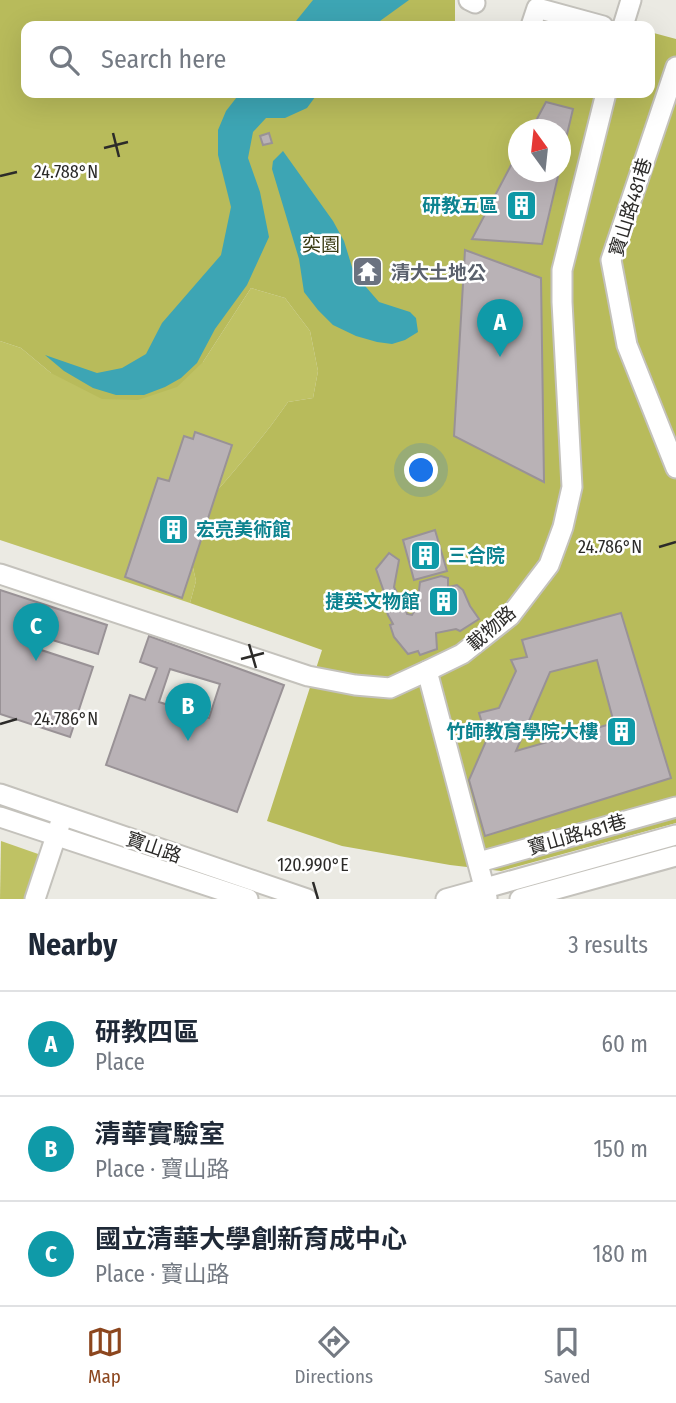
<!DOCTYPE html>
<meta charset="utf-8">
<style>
:root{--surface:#fff;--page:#f2f2f3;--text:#1f2937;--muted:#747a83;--line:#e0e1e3;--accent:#8c461e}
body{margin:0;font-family:"Fira Sans Condensed","Noto Sans TC",sans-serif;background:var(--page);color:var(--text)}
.compass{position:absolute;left:508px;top:119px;width:63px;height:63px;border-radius:50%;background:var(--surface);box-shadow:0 7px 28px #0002;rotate:345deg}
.you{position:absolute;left:422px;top:471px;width:24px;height:24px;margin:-18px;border:5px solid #fff;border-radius:50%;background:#1a73e8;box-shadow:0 0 0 10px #1a73e833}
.badge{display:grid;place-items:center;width:46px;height:46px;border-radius:50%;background:var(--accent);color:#fff;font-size:23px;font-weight:700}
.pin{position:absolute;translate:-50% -58px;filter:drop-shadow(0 2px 4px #0008)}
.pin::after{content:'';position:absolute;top:37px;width:24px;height:21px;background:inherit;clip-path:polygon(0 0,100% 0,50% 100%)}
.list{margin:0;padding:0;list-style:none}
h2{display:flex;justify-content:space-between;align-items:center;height:91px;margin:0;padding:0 28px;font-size:30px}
h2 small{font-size:23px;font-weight:400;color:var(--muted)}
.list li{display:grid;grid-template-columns:46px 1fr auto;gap:21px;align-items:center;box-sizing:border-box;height:105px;padding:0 28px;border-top:2px solid var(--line)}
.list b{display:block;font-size:26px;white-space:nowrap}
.list p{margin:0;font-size:23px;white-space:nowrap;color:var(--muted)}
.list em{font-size:23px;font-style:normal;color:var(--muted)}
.icon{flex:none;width:38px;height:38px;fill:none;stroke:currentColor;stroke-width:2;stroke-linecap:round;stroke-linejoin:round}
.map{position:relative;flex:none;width:676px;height:899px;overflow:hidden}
.search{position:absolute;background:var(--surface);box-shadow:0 7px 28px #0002;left:21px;right:21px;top:21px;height:77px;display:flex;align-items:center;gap:18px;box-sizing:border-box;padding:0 24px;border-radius:14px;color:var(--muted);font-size:26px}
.sheet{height:406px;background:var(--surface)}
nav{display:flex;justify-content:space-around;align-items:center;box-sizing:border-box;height:98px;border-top:2px solid var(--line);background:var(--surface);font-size:19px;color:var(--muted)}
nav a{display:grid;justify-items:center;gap:4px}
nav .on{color:var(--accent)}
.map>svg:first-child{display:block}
.green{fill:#bfc264}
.forest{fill:#b8bb5b;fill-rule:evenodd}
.water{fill:#3da5b4}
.building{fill:#b9b2b6;stroke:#999296;stroke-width:2;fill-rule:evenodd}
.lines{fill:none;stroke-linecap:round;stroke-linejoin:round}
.minor-casing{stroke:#c4c2bc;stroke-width:23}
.minor{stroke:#fff;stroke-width:19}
.ticks{fill:none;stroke:#2c2b29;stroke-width:2.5}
.labels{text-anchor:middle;stroke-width:5;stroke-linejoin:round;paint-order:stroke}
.culture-label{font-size:19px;font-weight:bold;fill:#0d838f;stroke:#fff;text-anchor:end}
.street-label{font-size:19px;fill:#2c2b29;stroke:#fff}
.park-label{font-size:19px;fill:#3b3c14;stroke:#fff}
.worship-label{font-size:19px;font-weight:bold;fill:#5b616d;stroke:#fff;text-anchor:start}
.ticks-label{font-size:18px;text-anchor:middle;fill:#2c2b29;stroke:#fff;stroke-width:5;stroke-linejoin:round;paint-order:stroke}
</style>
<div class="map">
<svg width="676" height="899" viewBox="0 0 676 899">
<rect width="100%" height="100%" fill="#ebeae3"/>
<g class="green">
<path d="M 251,288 L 285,298 L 310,331 L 318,371 L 313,398 L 288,402 C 257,447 220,487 184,528 L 196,581 L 190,603 L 0,540 L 0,341 L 21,348 L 51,373 L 203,362 Z"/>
<polygon points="1,841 41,855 28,899 0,899"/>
</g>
<path class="forest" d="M 0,0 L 455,0 L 455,26 L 26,26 L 26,93 L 650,93 L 650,32 L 676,39 L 676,823 L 501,871 L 450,865 L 342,846 L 267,821 L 322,650 L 190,603 L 196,581 L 184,528 C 220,487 257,447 288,402 L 313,398 L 318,371 L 310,331 L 285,298 L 251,288 L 203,362 L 177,387 L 138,400 L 102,399 L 51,373 L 21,348 L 0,341 ZM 518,130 L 560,130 L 560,172 L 518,172 Z"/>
<g class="water">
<polygon points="313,0 409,0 373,26 292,26"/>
<polygon points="240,93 318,93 307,108 285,118 266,118 253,132 248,158 260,192 269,237 247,285 215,329 197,363 181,378 165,387 144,395 116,395 93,388 64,371 45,355 97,373 122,368 146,354 162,323 221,255 231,207 218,155 218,130 226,111"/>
<polygon points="283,151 333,221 344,241 352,267 366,287 379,302 410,312 416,318 418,332 405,340 392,344 377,342 356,336 333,325 318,310 304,292 299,259 272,169 273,161"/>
</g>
<g class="building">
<polygon points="544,18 567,26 541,26"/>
<polygon points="546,102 573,109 560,164 560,130 531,130"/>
<polygon points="269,133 272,143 263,145 260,136"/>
<polygon points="518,152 518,172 559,172 542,244 472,239"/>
<polygon points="465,250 541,278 544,482 454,436"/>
<polygon points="195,432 232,445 182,598 125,577 158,478 169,481 184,436 193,439"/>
<polygon points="435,530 447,571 414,580 403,540"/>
<polygon points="389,553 399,560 394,587 399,597 402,596 407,614 412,615 417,607 420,582 441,576 448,578 448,587 457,585 463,590 470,606 479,619 460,631 456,629 436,633 437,649 420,655 418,651 408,654 394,637 390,625 393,624 388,615 382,596 384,592 376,569"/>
<polygon points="0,590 107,625 98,654 36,635 32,647 93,667 70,737 0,714"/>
<path d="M 621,613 L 671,778 L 485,836 L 469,780 L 487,739 L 479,713 L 499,708 L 516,671 L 511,660 L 527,657 L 522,640 ZM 597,660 L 614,723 L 516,751 L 550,672 Z"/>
<path d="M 149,636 L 284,685 L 237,812 L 106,765 L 130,695 L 145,700 L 157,668 L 140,662 ZM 170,669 L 220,684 L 209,718 L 159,702 Z"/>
</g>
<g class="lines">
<defs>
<g id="minor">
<polyline points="469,0 475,3"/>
<polyline points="531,26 537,8 603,26"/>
<polyline points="623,26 631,0"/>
<polyline points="676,67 611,260 627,345 676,468"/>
<polyline points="0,574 308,676 355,685 390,688 427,671 462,654 510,616 549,565 563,527 572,487 562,302 562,270 606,93"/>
<polyline points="427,671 487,898"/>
<polyline points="0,794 307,899"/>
<polyline points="0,817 248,899"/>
<polyline points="479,862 676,807"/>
<polyline points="35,899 60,824"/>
<polyline points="446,899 676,835"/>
<polyline points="520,899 676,856"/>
</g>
</defs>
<use href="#minor" class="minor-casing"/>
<use href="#minor" class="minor"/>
</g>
<path class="ticks" d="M 113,133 L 119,157M 104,148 L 128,142M 0,176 L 17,172M 659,547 L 676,542M 249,644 L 256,668M 241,659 L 264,653M 0,724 L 17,719M 313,882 L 318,899"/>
<defs>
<symbol id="building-square" viewBox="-11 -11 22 22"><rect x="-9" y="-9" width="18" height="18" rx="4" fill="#0f9aa8" stroke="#fff"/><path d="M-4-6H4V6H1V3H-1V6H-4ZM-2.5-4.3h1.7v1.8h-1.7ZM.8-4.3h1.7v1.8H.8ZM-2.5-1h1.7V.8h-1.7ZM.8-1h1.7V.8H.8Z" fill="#fff"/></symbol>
<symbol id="temple-square" viewBox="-11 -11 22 22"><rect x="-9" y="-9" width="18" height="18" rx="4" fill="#6b7280" stroke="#fff"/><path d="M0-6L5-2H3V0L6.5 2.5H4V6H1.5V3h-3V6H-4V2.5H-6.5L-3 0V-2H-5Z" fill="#fff"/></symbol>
</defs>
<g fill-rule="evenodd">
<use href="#building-square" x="504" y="188" width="35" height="35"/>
<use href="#temple-square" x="350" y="254" width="35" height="35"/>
<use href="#building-square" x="156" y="512" width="35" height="35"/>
<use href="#building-square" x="408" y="538" width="35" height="35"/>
<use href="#building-square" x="426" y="584" width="35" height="35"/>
<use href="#building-square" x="604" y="714" width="35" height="35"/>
</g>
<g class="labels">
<g class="culture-label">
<text x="498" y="212">研教五區</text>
<text x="196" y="536" text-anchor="start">宏亮美術館</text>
<text x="448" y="562" text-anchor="start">三合院</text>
<text x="420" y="608">捷英文物館</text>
<text x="598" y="738">竹師教育學院大樓</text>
</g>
<g class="street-label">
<text transform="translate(630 207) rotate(-73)" y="7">寶山路481巷</text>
<text transform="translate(491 628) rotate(-41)" y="7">載物路</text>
<text transform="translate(577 834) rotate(-16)" y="7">寶山路481巷</text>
<text transform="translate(154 847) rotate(19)" y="7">寶山路</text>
</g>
<g class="park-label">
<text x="321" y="251">奕園</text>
</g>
<g class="worship-label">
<text x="391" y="279">清大土地公</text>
</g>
</g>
<g class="ticks-label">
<text x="66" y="178">24.788°N</text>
<text x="610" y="553">24.786°N</text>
<text x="66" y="725">24.786°N</text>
<text x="313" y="871">120.990°E</text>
</g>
</svg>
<svg class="compass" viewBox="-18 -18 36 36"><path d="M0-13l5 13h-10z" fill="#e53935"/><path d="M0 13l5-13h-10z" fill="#747a83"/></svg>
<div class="you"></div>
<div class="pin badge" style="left:500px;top:357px;background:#0f9aa8">A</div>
<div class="pin badge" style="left:188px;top:741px;background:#0f9aa8">B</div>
<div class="pin badge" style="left:36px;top:661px;background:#0f9aa8">C</div>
<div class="search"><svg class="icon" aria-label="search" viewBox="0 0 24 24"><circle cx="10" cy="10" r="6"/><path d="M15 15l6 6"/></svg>Search here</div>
</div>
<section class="sheet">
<h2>Nearby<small>3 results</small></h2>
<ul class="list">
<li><span class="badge" style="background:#0f9aa8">A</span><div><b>研教四區</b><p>Place</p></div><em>60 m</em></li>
<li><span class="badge" style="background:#0f9aa8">B</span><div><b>清華實驗室</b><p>Place · 寶山路</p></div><em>150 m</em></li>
<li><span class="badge" style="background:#0f9aa8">C</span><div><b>國立清華大學創新育成中心</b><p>Place · 寶山路</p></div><em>180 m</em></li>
</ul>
</section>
<nav>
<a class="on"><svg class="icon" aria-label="map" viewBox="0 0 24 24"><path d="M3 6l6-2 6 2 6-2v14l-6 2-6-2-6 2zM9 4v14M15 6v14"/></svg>Map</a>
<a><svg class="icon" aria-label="directions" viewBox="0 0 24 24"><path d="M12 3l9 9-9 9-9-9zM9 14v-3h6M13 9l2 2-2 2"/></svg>Directions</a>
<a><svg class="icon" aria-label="saved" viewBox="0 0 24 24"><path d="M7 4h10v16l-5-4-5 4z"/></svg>Saved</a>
</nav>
